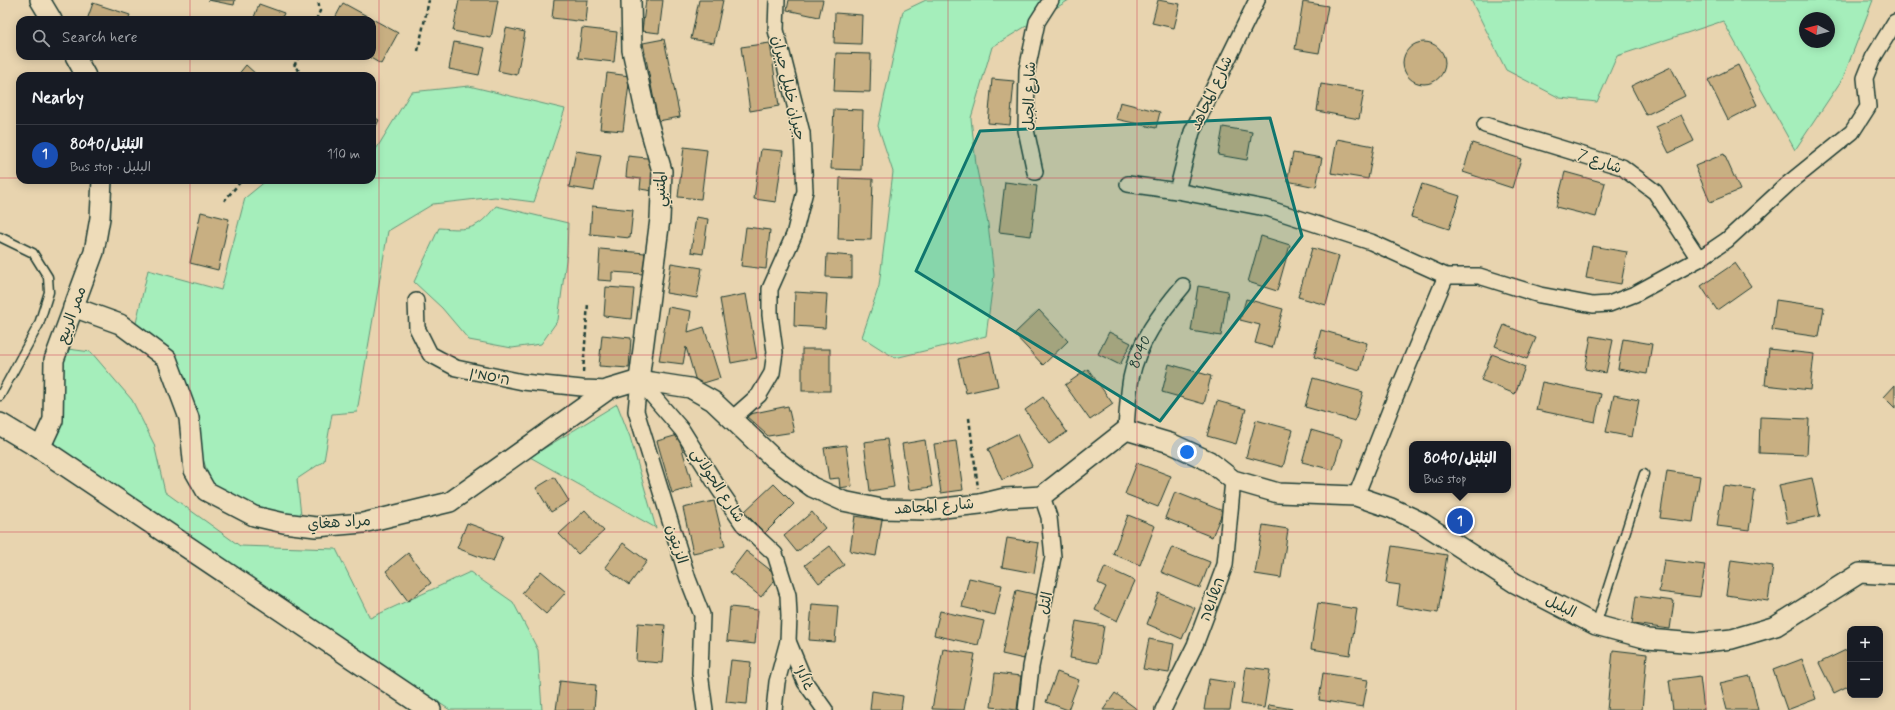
<!DOCTYPE html>
<meta charset="utf-8">
<style>
:root{--surface:#171b24;--page:#242831;--text:#f1f3f6;--muted:#9ea1a6;--line:#363941;--accent:#0f766e}
body{margin:0;font-family:Mynerve,"Playpen Sans Arabic","Playpen Sans Hebrew",sans-serif;background:var(--page);color:var(--text)}
.controls{position:absolute;right:12px;bottom:12px;display:grid;overflow:hidden;border-radius:8px;box-shadow:0 2px 10px #0003}
.controls button{width:36px;height:36px;display:grid;place-items:center;padding:0;border:0;border-bottom:1px solid var(--line);background:var(--surface);color:var(--text);font:20px sans-serif}
.compass{position:absolute;left:1799px;top:12px;width:36px;height:36px;border-radius:50%;background:var(--surface);box-shadow:0 2px 10px #0003;rotate:277deg}
.you{position:absolute;left:1187px;top:452px;width:14px;height:14px;margin:-10px;border:3px solid #fff;border-radius:50%;background:#1a73e8;box-shadow:0 0 0 6px #1a73e833}
.badge{display:grid;place-items:center;width:26px;height:26px;border-radius:50%;background:var(--accent);color:#fff;font-size:13px;font-weight:700}
.pin{position:absolute;translate:-50% -50%;border:2px solid #fff;box-shadow:0 1px 4px #0006}
.popup{position:absolute;left:1409px;top:441px;width:102px;height:52px;box-sizing:border-box;display:grid;place-content:center;border-radius:8px;background:var(--surface);filter:drop-shadow(0 1px 3px #0005);font-size:13px;white-space:nowrap;color:var(--muted)}
.popup b{font-size:15px;color:var(--text)}
.popup::after{content:'';position:absolute;left:50%;top:100%;margin-left:-8px;border:8px solid transparent;border-top-color:var(--surface)}
.list{margin:0;padding:0;list-style:none}
h2{display:flex;justify-content:space-between;align-items:center;height:52px;margin:0;padding:0 16px;font-size:17px}
h2 small{font-size:13px;font-weight:400;color:var(--muted)}
.list li{display:grid;grid-template-columns:26px 1fr auto;gap:12px;align-items:center;box-sizing:border-box;height:60px;padding:0 16px;border-top:1px solid var(--line)}
.list b{display:block;font-size:15px;white-space:nowrap}
.list p{margin:0;font-size:13px;white-space:nowrap;color:var(--muted)}
.list em{font-size:13px;font-style:normal;color:var(--muted)}
.icon{flex:none;width:22px;height:22px;fill:none;stroke:currentColor;stroke-width:2;stroke-linecap:round;stroke-linejoin:round}
.map{position:relative;flex:none;width:1895px;height:710px;overflow:hidden}
.search{position:absolute;background:var(--surface);box-shadow:0 2px 10px #0003;left:16px;top:16px;width:360px;height:44px;display:flex;align-items:center;gap:10px;box-sizing:border-box;padding:0 14px;border-radius:12px;color:var(--muted);font-size:15px}
.panel{position:absolute;background:var(--surface);box-shadow:0 2px 10px #0003;left:16px;top:72px;width:360px;height:112px;border-radius:12px}
.map>svg:first-child{display:block}
.green{fill:#a5eebb;stroke:#629678;fill-rule:evenodd}
.building{fill:#c8af82;stroke:#1f3d34}
.lines{fill:none;stroke-linecap:round;stroke-linejoin:round}
.service-casing{stroke:#1f3d34;stroke-width:11}
.minor-casing{stroke:#1f3d34;stroke-width:18}
.tertiary-casing{stroke:#1f3d34;stroke-width:22}
.secondary-casing{stroke:#1f3d34;stroke-width:24}
.path{stroke:#1f3d34;stroke-width:2.5;stroke-dasharray:4 3;stroke-linecap:butt}
.service{stroke:#eedcb9;stroke-width:8}
.minor{stroke:#eedcb9;stroke-width:15}
.tertiary{stroke:#eedcb9;stroke-width:19}
.secondary{stroke:#eedcb9;stroke-width:21}
.marked{fill:#0f766e;fill-opacity:0.2;stroke:#0f766e;stroke-width:3;stroke-linejoin:round}
.grid{fill:none;stroke:#d1495b;stroke-width:1;stroke-opacity:0.55}
.labels{text-anchor:middle;stroke-width:3;stroke-linejoin:round;paint-order:stroke}
.street-label{font-size:15px;fill:#1f3d34;stroke:#eedcb9}
</style>
<div class="map">
<svg width="1895" height="710" viewBox="0 0 1895 710">
<rect width="100%" height="100%" fill="#e8d4af"/>
<filter id="ink" filterUnits="userSpaceOnUse"><feTurbulence type="fractalNoise" baseFrequency=".025" numOctaves="2"/><feDisplacementMap in="SourceGraphic" scale="8" xChannelSelector="R" yChannelSelector="G"/><feConvolveMatrix kernelMatrix="1 2 1 2 8 2 1 2 1" color-interpolation-filters="sRGB"/></filter>
<g filter="url(#ink)">
<g class="green">
<polygon points="926,0 1069,0 992,47 971,118 976,165 988,224 994,275 986,336 895,358 862,337 879,286 893,172 878,126 903,11"/>
<path d="M 1471,0 L 1873,0 L 1843,78 L 1795,150 L 1723,21 L 1617,56 L 1597,102 L 1560,98 L 1506,70 ZM 1805,18 L 1829,18 L 1829,42 L 1805,42 Z"/>
<polygon points="469,86 565,109 534,202 495,197 433,204 388,231 357,412 332,414 324,461 297,479 301,515 259,510 215,494 184,404 158,356 134,332 148,270 221,290 245,198 267,180 354,180 356,182 358,180 372,180 372,156 411,92"/>
<path d="M 496,206 L 568,223 L 567,253 L 558,320 L 541,344 L 512,348 L 469,340 L 442,308 L 414,282 L 439,228 C 469,230 476,231 496,206 Z"/>
<polygon points="60,348 91,352 132,400 154,444 165,492 240,546 336,549 370,618 470,572 513,602 538,650 542,710 450,710 54,451"/>
<polygon points="617,404 630,437 656,528 530,457"/>
</g>
<g class="building">
<polygon points="208,0 235,0 234,5"/>
<polygon points="459,0 498,0 491,38 453,31"/>
<polygon points="554,0 588,0 586,22 552,18"/>
<polygon points="646,0 663,0 659,33 642,31"/>
<polygon points="699,0 723,0 714,43 691,39"/>
<polygon points="789,0 823,0 819,17 787,10"/>
<polygon points="1158,0 1180,4 1174,28 1152,23"/>
<polygon points="1303,2 1328,6 1319,53 1295,49"/>
<polygon points="93,3 130,15 128,20 87,20"/>
<polygon points="343,3 398,33 381,64 367,56 372,56 372,20 334,20"/>
<polygon points="259,4 284,13 281,20 253,20"/>
<polygon points="835,13 862,15 861,44 834,43"/>
<polygon points="506,28 525,32 517,75 498,71"/>
<polygon points="582,28 617,32 614,62 578,58"/>
<polygon points="664,39 680,117 658,121 643,43"/>
<polygon points="454,42 485,48 479,75 449,69"/>
<circle cx="1424" cy="63" r="21"/>
<polygon points="770,43 779,106 750,111 741,47"/>
<polygon points="836,53 871,54 870,92 834,91"/>
<polygon points="246,65 258,76 237,76"/>
<polygon points="1738,65 1757,105 1728,120 1708,80"/>
<polygon points="1671,67 1685,96 1646,115 1631,86"/>
<polygon points="607,73 630,76 623,131 600,129"/>
<polygon points="992,79 1014,81 1010,125 988,123"/>
<polygon points="1321,84 1364,91 1359,119 1317,111"/>
<polygon points="1120,102 1160,112 1156,128 1116,119"/>
<polygon points="834,109 863,110 861,170 831,169"/>
<polygon points="1681,115 1694,141 1669,153 1656,127"/>
<polygon points="372,116 379,120 372,134"/>
<polygon points="1223,127 1252,132 1247,160 1218,155"/>
<polygon points="1337,139 1374,146 1368,179 1331,173"/>
<polygon points="1472,143 1521,159 1512,188 1463,172"/>
<polygon points="684,147 707,150 701,199 678,197"/>
<polygon points="761,149 783,151 776,202 754,199"/>
<polygon points="576,151 601,155 594,191 569,187"/>
<polygon points="1293,153 1322,158 1316,187 1287,181"/>
<polygon points="1724,154 1740,190 1710,202 1695,166"/>
<polygon points="628,156 656,159 653,191 640,189 641,179 626,177"/>
<polygon points="1565,172 1605,183 1596,217 1556,207"/>
<polygon points="840,178 873,179 871,240 838,239"/>
<polygon points="1005,182 1037,186 1031,236 999,232"/>
<polygon points="1422,184 1460,196 1449,229 1411,217"/>
<polygon points="592,206 633,210 630,238 590,234"/>
<polygon points="201,212 229,219 218,270 190,263"/>
<polygon points="696,217 708,219 703,254 691,252"/>
<polygon points="746,227 770,230 766,269 741,266"/>
<polygon points="1261,236 1290,245 1277,291 1248,282"/>
<polygon points="1592,246 1627,252 1621,284 1586,278"/>
<polygon points="1312,248 1339,256 1326,305 1298,297"/>
<polygon points="600,249 645,253 643,274 612,272 612,281 598,280"/>
<polygon points="827,254 852,256 852,278 826,277"/>
<polygon points="671,263 702,268 697,298 666,293"/>
<polygon points="1735,263 1751,286 1717,310 1701,286"/>
<polygon points="1198,286 1228,291 1221,336 1191,331"/>
<polygon points="606,287 634,289 631,319 604,316"/>
<polygon points="795,292 827,294 825,328 794,326"/>
<polygon points="746,294 757,358 731,363 720,299"/>
<polygon points="1246,299 1283,309 1272,348 1255,343 1260,325 1240,320"/>
<polygon points="1776,300 1824,307 1819,337 1772,330"/>
<polygon points="668,307 691,311 688,332 704,327 720,378 697,385 686,347 683,364 659,361"/>
<polygon points="1039,310 1068,341 1043,365 1014,334"/>
<polygon points="1504,325 1536,338 1527,359 1495,346"/>
<polygon points="1321,330 1367,343 1360,370 1314,357"/>
<polygon points="1109,332 1131,343 1120,365 1098,354"/>
<polygon points="602,335 631,338 629,368 599,366"/>
<polygon points="1591,336 1613,340 1606,373 1585,369"/>
<polygon points="1623,339 1652,344 1647,374 1618,369"/>
<rect x="802" y="349" width="28" height="42"/>
<polygon points="1769,349 1814,354 1810,390 1765,385"/>
<polygon points="990,351 998,386 966,393 958,359"/>
<polygon points="1492,354 1525,367 1515,394 1481,380"/>
<polygon points="1169,364 1211,376 1204,404 1162,392"/>
<polygon points="1088,369 1113,404 1090,420 1065,385"/>
<polygon points="1313,378 1363,392 1355,421 1305,407"/>
<polygon points="1542,382 1601,394 1595,422 1536,410"/>
<polygon points="1895,385 1895,408 1884,397"/>
<polygon points="1614,395 1639,400 1632,437 1606,432"/>
<polygon points="1043,397 1067,432 1049,444 1025,410"/>
<polygon points="1217,401 1246,409 1236,444 1207,436"/>
<polygon points="788,406 794,432 768,436 745,415"/>
<polygon points="1760,417 1809,419 1807,455 1759,453"/>
<polygon points="1256,420 1293,430 1283,467 1246,457"/>
<polygon points="1311,430 1342,439 1333,470 1302,462"/>
<polygon points="1017,434 1032,466 1002,480 988,449"/>
<polygon points="678,435 693,487 672,493 657,441"/>
<polygon points="887,439 894,487 870,491 864,442"/>
<polygon points="925,440 932,487 909,490 902,444"/>
<polygon points="956,441 963,490 941,493 934,444"/>
<polygon points="846,445 852,486 840,488 839,478 829,479 824,448"/>
<polygon points="1137,463 1171,476 1158,507 1125,494"/>
<polygon points="1667,471 1700,476 1693,522 1660,518"/>
<polygon points="554,477 569,501 551,512 536,488"/>
<polygon points="1812,478 1820,516 1787,523 1779,485"/>
<polygon points="774,484 794,504 765,533 744,512"/>
<polygon points="1723,486 1755,490 1749,530 1717,526"/>
<polygon points="1175,492 1223,511 1212,537 1165,518"/>
<polygon points="714,501 725,546 693,553 683,508"/>
<polygon points="585,510 604,531 578,554 559,534"/>
<polygon points="812,512 825,528 797,552 784,536"/>
<polygon points="1128,515 1155,526 1140,565 1113,554"/>
<polygon points="855,516 882,520 876,556 850,551"/>
<polygon points="467,523 503,536 493,562 457,548"/>
<polygon points="1263,525 1288,529 1281,578 1255,574"/>
<polygon points="1007,538 1039,543 1034,573 1002,567"/>
<polygon points="623,543 647,561 629,585 605,567"/>
<polygon points="830,546 844,565 819,583 805,565"/>
<polygon points="1392,546 1447,555 1438,613 1397,606 1400,585 1386,583"/>
<polygon points="1172,547 1210,562 1200,588 1161,572"/>
<polygon points="746,551 778,576 761,597 730,572"/>
<polygon points="408,553 431,583 408,601 386,571"/>
<polygon points="1664,560 1705,565 1700,597 1659,592"/>
<polygon points="1731,560 1773,566 1768,601 1726,595"/>
<polygon points="1105,567 1135,581 1117,621 1095,610 1106,587 1098,583"/>
<polygon points="541,571 566,592 546,614 522,593"/>
<polygon points="969,578 1002,585 995,615 962,607"/>
<polygon points="1016,590 1038,595 1024,659 1002,654"/>
<polygon points="1159,593 1195,608 1182,639 1147,624"/>
<polygon points="1636,596 1674,601 1670,629 1632,624"/>
<polygon points="1318,603 1357,609 1350,655 1311,649"/>
<polygon points="812,604 838,606 835,642 809,640"/>
<polygon points="730,607 758,610 755,644 727,641"/>
<polygon points="940,611 984,621 978,645 934,635"/>
<polygon points="1076,621 1104,626 1098,663 1070,658"/>
<polygon points="638,623 665,625 662,663 636,661"/>
<polygon points="1149,639 1174,644 1169,673 1143,669"/>
<polygon points="1850,648 1850,685 1834,693 1819,663"/>
<polygon points="943,649 975,654 964,710 932,709"/>
<polygon points="1613,650 1647,654 1642,710 1607,710"/>
<polygon points="1802,659 1816,699 1787,710 1773,670"/>
<polygon points="731,660 751,662 747,704 726,702"/>
<polygon points="1246,667 1270,670 1264,708 1241,704"/>
<polygon points="1057,672 1079,680 1068,710 1046,702"/>
<polygon points="995,673 1021,676 1017,710 991,707"/>
<polygon points="1323,673 1368,680 1363,707 1319,700"/>
<polygon points="1700,676 1704,710 1673,710 1669,680"/>
<polygon points="1750,676 1758,710 1727,710 1720,683"/>
<polygon points="1209,679 1234,683 1230,710 1204,710"/>
<polygon points="560,681 596,685 594,710 556,710"/>
<polygon points="872,691 903,696 901,710 870,710"/>
<polygon points="1115,693 1138,710 1103,710"/>
<polygon points="1269,705 1293,709 1292,710 1268,710"/>
</g>
<g class="lines">
<defs>
<g id="service">
<polyline points="0,237 33,253 48,277 49,292 39,324 0,396"/>
<polyline points="1596,625 1644,474"/>
</g>
<g id="minor">
<polyline points="1485,125 1622,167 1655,192 1699,259"/>
<polyline points="1035,172 1026,130 1027,70 1037,22 1051,0"/>
<polyline points="1128,184 1177,191 1270,209 1371,242 1446,276 1479,276 1540,295 1593,305 1609,304 1635,294 1699,259 1727,240 1789,183 1852,132 1868,107 1865,78 1873,58 1895,22"/>
<polyline points="1177,191 1192,132 1257,0"/>
<polyline points="416,301 417,328 430,354 456,368 523,382 582,388 609,389"/>
<polyline points="639,380 682,430 719,489 743,524 775,554 788,595 789,616 788,641 777,682 774,710"/>
<polyline points="639,380 636,411 688,579 702,615 700,673 705,710"/>
<polyline points="733,418 759,395 772,373 775,352 770,315 770,289 794,235 805,191 802,133 776,30 777,0"/>
<path id="s1" d="M 1126,430 C 1127,413 1128,395 1131,378 C 1138,343 1160,313 1183,286"/>
<polyline points="1356,496 1394,400 1446,276"/>
<polyline points="788,641 805,682 825,710"/>
<polyline points="1026,710 1031,667 1053,557 1049,517 1042,496"/>
<polyline points="1163,710 1195,645 1225,565 1233,480"/>
</g>
<g id="tertiary">
<polyline points="40,0 52,20"/>
<polyline points="631,0 632,50 646,115 662,171 660,219 639,380"/>
<polyline points="75,56 86,76"/>
<polyline points="73,307 120,324 167,359 189,418 194,470 206,491 254,516 284,523 316,527 363,523 450,502 609,389 639,380 690,388 713,401 773,458 812,487 843,501 882,509 925,510 980,504 1005,498 1042,496 1126,430 1170,443 1209,461 1233,480 1278,493 1356,496 1391,508 1421,522 1515,583 1596,625 1648,639 1695,643 1732,639 1776,626 1860,573 1895,575"/>
<polyline points="40,448 53,420 54,360 94,252 100,218 102,180"/>
</g>
<polyline id="secondary" points="0,424 40,448 430,710"/>
</defs>
<use href="#service" class="service-casing"/>
<use href="#minor" class="minor-casing"/>
<use href="#tertiary" class="tertiary-casing"/>
<use href="#secondary" class="secondary-casing"/>
<g class="path">
<polyline points="316,20 320,11 318,0"/>
<polyline points="418,51 429,0"/>
<polyline points="299,56 294,66 305,76"/>
<polyline points="224,201 242,180"/>
<polyline points="583,372 588,303"/>
<polyline points="969,418 978,488"/>
</g>
<use href="#service" class="service"/>
<use href="#minor" class="minor"/>
<use href="#tertiary" class="tertiary"/>
<use href="#secondary" class="secondary"/>
</g>
</g>
<path class="marked" d="M 1270,118 L 1302,236 L 1160,421 L 916,271 L 980,131 Z"/>
<path class="grid" d="M 190,0 L 190,20M 379,0 L 379,710M 568,0 L 568,710M 758,0 L 758,710M 948,0 L 948,710M 1137,0 L 1137,710M 1326,0 L 1326,710M 1516,0 L 1516,710M 1706,0 L 1706,710M 190,56 L 190,76M 0,178 L 20,178M 372,178 L 1895,178M 190,180 L 190,710M 0,355 L 1895,355M 0,532 L 1895,532"/>
<g class="labels">
<g class="street-label">
<text transform="translate(789 88) rotate(77)" y="5">جبران خليل جبران</text>
<text transform="translate(1211 93) rotate(-65)" y="5">شارع المجاهد</text>
<text transform="translate(1029 96) rotate(-88)" y="5">شارع الجبل</text>
<text transform="translate(1600 161) rotate(20)" y="5">شارع 7</text>
<text transform="translate(660 189) rotate(-90)" y="5">المتنبي</text>
<text transform="translate(71 315) rotate(-70)" y="5">ممر الربيع</text>
<text dy="5" stroke="none"><textPath href="#s1" startOffset="80">8040</textPath></text>
<text transform="translate(490 376) rotate(12)" y="5">היסמין</text>
<text transform="translate(718 485) rotate(57)" y="5">شارع الجولاني</text>
<text transform="translate(934 506) rotate(-4)" y="5">شارع المجاهد</text>
<text transform="translate(339 522) rotate(-4)" y="5">مراد هغاي</text>
<text transform="translate(677 544) rotate(72)" y="5">الزيتون</text>
<text transform="translate(1212 599) rotate(-70)" y="5">השלושה</text>
<text transform="translate(1045 603) rotate(-79)" y="5">التل</text>
<text transform="translate(1561 606) rotate(27)" y="5">البلبل</text>
<text transform="translate(805 677) rotate(63)" y="5">גולני</text>
</g>
</g>
</svg>
<div class="controls">
<button>+</button>
<button>−</button>
</div>
<svg class="compass" viewBox="-18 -18 36 36"><path d="M0-13l5 13h-10z" fill="#e53935"/><path d="M0 13l5-13h-10z" fill="#9ea1a6"/></svg>
<div class="you"></div>
<div class="pin badge" style="left:1460px;top:521px;background:#1a4fb4">1</div>
<div class="popup"><b>البُلبُل/8040</b>Bus stop</div>
<div class="search"><svg class="icon" aria-label="search" viewBox="0 0 24 24"><circle cx="10" cy="10" r="6"/><path d="M15 15l6 6"/></svg>Search here</div>
<section class="panel">
<h2>Nearby<small></small></h2>
<ul class="list">
<li><span class="badge" style="background:#1a4fb4">1</span><div><b>البُلبُل/8040</b><p>Bus stop · البلبل</p></div><em>110 m</em></li>
</ul>
</section>
</div>
